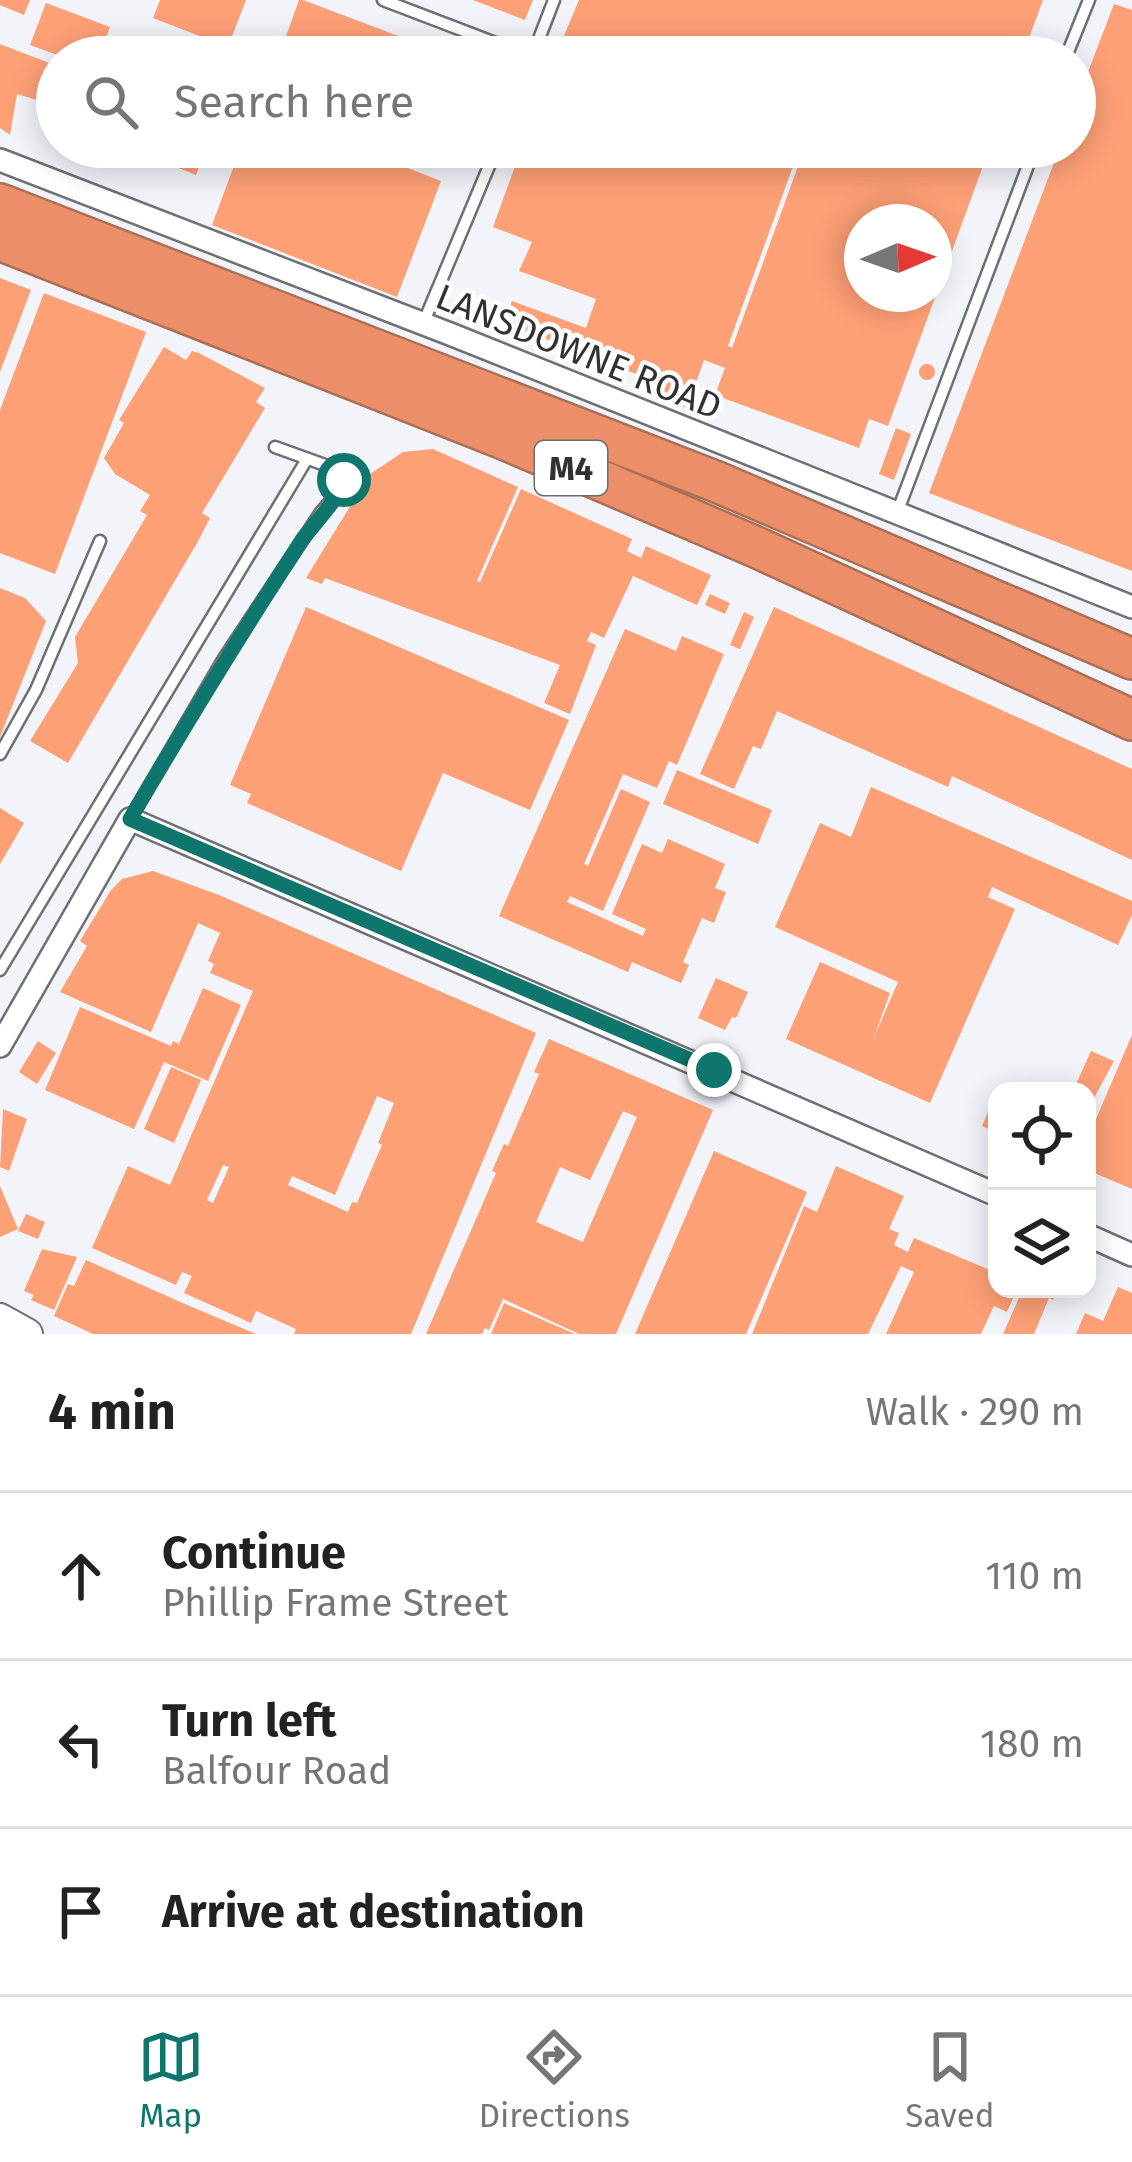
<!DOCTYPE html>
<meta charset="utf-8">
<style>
:root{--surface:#fff;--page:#f2f2f2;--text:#222;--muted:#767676;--line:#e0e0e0;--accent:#0f766e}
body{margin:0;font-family:"Fira Sans",sans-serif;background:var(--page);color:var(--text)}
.controls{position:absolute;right:36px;bottom:36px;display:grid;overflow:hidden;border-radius:24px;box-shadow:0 6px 30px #0003}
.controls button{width:108px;height:108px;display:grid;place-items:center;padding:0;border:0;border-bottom:3px solid var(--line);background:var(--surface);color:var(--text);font:60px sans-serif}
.compass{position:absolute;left:844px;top:204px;width:108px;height:108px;border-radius:50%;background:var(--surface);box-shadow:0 6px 30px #0003;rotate:88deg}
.stop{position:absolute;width:36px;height:36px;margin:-27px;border:9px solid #0f766e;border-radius:50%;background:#fff}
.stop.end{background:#0f766e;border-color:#fff;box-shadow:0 3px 12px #0008}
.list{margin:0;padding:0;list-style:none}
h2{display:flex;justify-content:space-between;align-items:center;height:156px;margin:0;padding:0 48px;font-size:51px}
h2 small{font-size:39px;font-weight:400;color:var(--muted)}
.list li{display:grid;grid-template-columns:78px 1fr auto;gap:36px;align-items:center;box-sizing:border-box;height:168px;padding:0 48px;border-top:3px solid var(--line)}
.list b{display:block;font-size:45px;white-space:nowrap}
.list p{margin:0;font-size:39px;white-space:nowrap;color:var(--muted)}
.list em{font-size:39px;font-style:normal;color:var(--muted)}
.icon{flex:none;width:66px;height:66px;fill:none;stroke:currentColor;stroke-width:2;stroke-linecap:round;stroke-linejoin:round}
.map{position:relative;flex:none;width:1132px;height:1334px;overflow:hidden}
.search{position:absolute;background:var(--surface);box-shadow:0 6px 30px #0003;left:36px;right:36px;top:36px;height:132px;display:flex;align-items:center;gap:30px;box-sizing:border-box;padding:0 42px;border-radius:66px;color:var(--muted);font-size:45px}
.sheet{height:660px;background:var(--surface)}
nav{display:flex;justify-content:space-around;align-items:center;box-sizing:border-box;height:168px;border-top:3px solid var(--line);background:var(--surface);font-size:33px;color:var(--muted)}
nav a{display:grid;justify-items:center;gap:6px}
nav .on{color:var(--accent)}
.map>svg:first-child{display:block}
.building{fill:#fea076;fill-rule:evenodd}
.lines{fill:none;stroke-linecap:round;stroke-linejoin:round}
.lane-casing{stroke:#6e7075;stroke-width:15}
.street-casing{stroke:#6e7075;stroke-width:26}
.secondary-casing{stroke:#6e7075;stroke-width:34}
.highway-casing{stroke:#ab6e56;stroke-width:44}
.lane{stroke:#fff;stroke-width:10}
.street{stroke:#fff;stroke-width:21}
.secondary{stroke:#fff;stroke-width:30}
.highway{stroke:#ec8f69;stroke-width:39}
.route{stroke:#0f766e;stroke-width:15}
.labels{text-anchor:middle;stroke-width:9;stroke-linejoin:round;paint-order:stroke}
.shield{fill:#fff;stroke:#6f6f70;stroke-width:3}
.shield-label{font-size:33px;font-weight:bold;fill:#313133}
.street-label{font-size:36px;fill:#313133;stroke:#fff}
</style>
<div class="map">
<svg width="1132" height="1334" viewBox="0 0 1132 1334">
<rect width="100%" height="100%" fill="#f2f4fa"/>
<g class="building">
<polygon points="0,0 30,0 24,15 0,5"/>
<polygon points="160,0 246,0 228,47 153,18"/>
<polygon points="299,0 303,0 454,57 290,57 280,53"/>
<polygon points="473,0 533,0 525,20"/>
<polygon points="579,0 1043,0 1022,57 555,57"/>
<polygon points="46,3 110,27 99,57 63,57 30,45"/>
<polygon points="1114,4 1132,10 1132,571 929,493 1060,147 1075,147 1075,106"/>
<polygon points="0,44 57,66 57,106 17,94 10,135 0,128"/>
<polygon points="167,147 207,147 196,175 161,161"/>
<polygon points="241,147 354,147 441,181 397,297 212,225"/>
<path d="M 522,147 L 800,147 L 728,346 L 732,348 L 805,147 L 990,147 L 888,426 L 869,419 L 859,448 L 715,395 L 725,368 L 704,360 L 687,408 L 639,390 L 644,377 L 504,323 L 512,301 L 586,328 L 596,299 L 519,271 L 532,242 L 493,227 ZM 862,222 L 934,222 L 934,294 L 862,294 Z"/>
<polygon points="0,278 31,290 0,372"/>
<polygon points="44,293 146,332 55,574 0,553 0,410"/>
<polygon points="164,347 186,360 192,351 199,353 265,388 256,402 265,408 202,513 210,518 197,543 68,763 30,741 78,663 75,637 147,515 140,511 150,495 115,474 104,458 124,423 119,420"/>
<circle cx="927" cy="372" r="8"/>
<polygon points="896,428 911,434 894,480 879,474"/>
<polygon points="433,449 518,487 477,581 480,582 521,489 632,539 627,551 641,558 646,546 711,575 697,605 633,576 604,638 591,632 587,641 596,645 570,714 544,703 560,665 325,578 322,584 306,578 370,474 403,452"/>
<polygon points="0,588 25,598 46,621 0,737"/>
<polygon points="710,594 730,603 725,614 705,605"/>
<polygon points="306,607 569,720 530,810 443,773 401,871 247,803 251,794 230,785"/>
<polygon points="774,607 1132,769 1132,860 952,776 948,787 777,711 761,749 753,746 734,789 700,774"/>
<polygon points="744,612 754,617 740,649 730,645"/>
<polygon points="625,629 676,651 682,636 724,654 677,765 669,761 657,788 623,774 584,864 588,866 621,789 650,802 603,911 570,896 567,902 643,936 646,929 612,914 642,844 662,853 668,839 725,864 715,888 726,892 714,923 702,918 683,962 689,965 681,983 632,962 628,972 499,916"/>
<polygon points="677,770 772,810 758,844 663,804"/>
<polygon points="871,787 1132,901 1132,915 1118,945 992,887 988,897 1015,909 930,1103 786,1039 820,962 890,993 873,1040 898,982 775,927 820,823 851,837"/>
<polygon points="0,808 24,823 0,864"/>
<path d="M 153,871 L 219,895 L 536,1033 L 411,1334 L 294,1334 L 296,1329 L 256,1311 L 251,1323 L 184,1293 L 192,1276 L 182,1272 L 176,1285 L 92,1248 L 128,1166 L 170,1185 L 253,991 L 210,973 L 214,964 L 208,961 L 220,933 L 198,923 L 151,1032 L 60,992 L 87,946 L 80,941 L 111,890 L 122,879 ZM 377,1096 L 394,1103 L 378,1143 L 382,1145 L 357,1203 L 352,1202 L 348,1212 L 288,1185 L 292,1176 L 335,1195 ZM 223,1165 L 229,1167 L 213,1203 L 207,1200 Z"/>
<polygon points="716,978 748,992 736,1018 732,1017 725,1030 698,1018"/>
<polygon points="203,988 241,1005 208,1081 164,1062 134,1129 45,1090 80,1007 171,1046 173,1041 179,1044"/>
<polygon points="1132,1035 1132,1189 1087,1170 1087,1140"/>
<path d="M 549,1039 L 713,1110 L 616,1334 L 579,1334 L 503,1299 L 489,1330 L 485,1328 L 482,1334 L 426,1334 L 496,1173 L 492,1171 L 504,1144 L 508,1146 L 539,1074 L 534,1072 ZM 623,1111 L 637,1117 L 583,1242 L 536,1222 L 560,1167 L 590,1180 Z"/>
<polygon points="38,1041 56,1053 37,1084 19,1072"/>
<polygon points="1091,1051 1114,1061 1087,1111 1087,1091 1073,1091"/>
<polygon points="171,1067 201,1080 174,1143 144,1129"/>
<polygon points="992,1103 997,1105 997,1133 982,1126"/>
<polygon points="3,1109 27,1119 9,1171 0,1167"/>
<polygon points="714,1151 807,1192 746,1334 635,1334"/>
<polygon points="836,1166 904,1196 889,1229 899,1233 894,1245 908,1252 914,1238 997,1273 997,1289 1017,1289 1007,1312 994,1306 981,1334 886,1334 914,1272 901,1266 868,1334 752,1334 804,1206 817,1212"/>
<polygon points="0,1186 18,1229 0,1237"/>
<polygon points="26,1214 45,1222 38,1239 18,1231"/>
<polygon points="42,1249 77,1257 54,1310 31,1300 34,1295 24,1291"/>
<polygon points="86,1260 185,1304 256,1334 93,1334 54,1316 68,1284 74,1286"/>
<polygon points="1118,1287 1132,1293 1132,1334 1076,1334 1085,1313 1103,1321"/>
<polygon points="1023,1289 1058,1289 1053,1300 1049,1298 1034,1334 1003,1334"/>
<polygon points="504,1303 575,1334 491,1334"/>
</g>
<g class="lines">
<defs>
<g id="lane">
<polyline points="383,0 532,57 554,0"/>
<polyline points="1066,57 1089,0"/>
<polyline points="423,324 497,147"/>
<polyline points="897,513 1035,147"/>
<polyline points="0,754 36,690 100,541"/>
<polyline points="130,819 223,660 321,512 345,485 342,473 336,469 275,447"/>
<polyline points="0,970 307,459"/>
</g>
<g id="street">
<polyline points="0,160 450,334 1132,607"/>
<polyline points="0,1046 130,819 997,1195"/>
<polyline points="1087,1235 1132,1255"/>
</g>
<polyline id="secondary" points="0,1319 27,1334"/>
<g id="highway">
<polyline points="0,204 717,482 1132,659"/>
<polyline points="0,240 504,439 756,547 1132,720"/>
</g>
</defs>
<use href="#lane" class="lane-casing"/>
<use href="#street" class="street-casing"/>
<use href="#secondary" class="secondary-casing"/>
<use href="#highway" class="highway-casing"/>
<use href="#lane" class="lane"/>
<use href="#street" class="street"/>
<use href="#secondary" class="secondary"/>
<use href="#highway" class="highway"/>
</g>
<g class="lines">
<path class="route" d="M 344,480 C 342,495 313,525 302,540 C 242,632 186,724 130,819 L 714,1070"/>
</g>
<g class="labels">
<rect class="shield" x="535" y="441" width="72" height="54" rx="9"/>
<g class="shield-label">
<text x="571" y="480">M4</text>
</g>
<g class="street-label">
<text transform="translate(579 351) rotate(22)" y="13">LANSDOWNE ROAD</text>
</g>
</g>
</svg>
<div class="controls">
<button><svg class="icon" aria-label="locate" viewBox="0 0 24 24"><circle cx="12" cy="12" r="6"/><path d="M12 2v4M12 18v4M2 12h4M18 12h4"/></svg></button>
<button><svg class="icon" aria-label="layers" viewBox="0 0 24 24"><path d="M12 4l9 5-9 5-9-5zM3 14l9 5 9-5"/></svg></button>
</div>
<svg class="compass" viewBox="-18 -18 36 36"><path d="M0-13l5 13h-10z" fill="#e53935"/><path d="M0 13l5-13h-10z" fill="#767676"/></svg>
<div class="stop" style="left:344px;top:480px"></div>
<div class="stop end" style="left:714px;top:1070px"></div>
<div class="search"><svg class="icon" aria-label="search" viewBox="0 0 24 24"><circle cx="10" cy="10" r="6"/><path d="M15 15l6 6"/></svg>Search here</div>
</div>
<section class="sheet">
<h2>4 min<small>Walk · 290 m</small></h2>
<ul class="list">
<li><svg class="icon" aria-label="ahead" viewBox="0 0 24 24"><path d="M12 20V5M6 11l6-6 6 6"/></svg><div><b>Continue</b><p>Phillip Frame Street</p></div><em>110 m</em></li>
<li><svg class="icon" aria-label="left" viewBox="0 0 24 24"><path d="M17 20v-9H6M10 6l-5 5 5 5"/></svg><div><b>Turn left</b><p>Balfour Road</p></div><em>180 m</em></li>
<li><svg class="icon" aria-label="arrive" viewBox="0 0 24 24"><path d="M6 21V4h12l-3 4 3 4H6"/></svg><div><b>Arrive at destination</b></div></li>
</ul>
</section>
<nav>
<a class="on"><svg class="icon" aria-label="map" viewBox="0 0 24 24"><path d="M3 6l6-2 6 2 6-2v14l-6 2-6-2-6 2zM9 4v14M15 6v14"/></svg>Map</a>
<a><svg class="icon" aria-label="directions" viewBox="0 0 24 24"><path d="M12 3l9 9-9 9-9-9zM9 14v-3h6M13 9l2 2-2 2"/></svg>Directions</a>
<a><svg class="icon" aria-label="saved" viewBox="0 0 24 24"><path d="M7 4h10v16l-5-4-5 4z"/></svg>Saved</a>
</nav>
